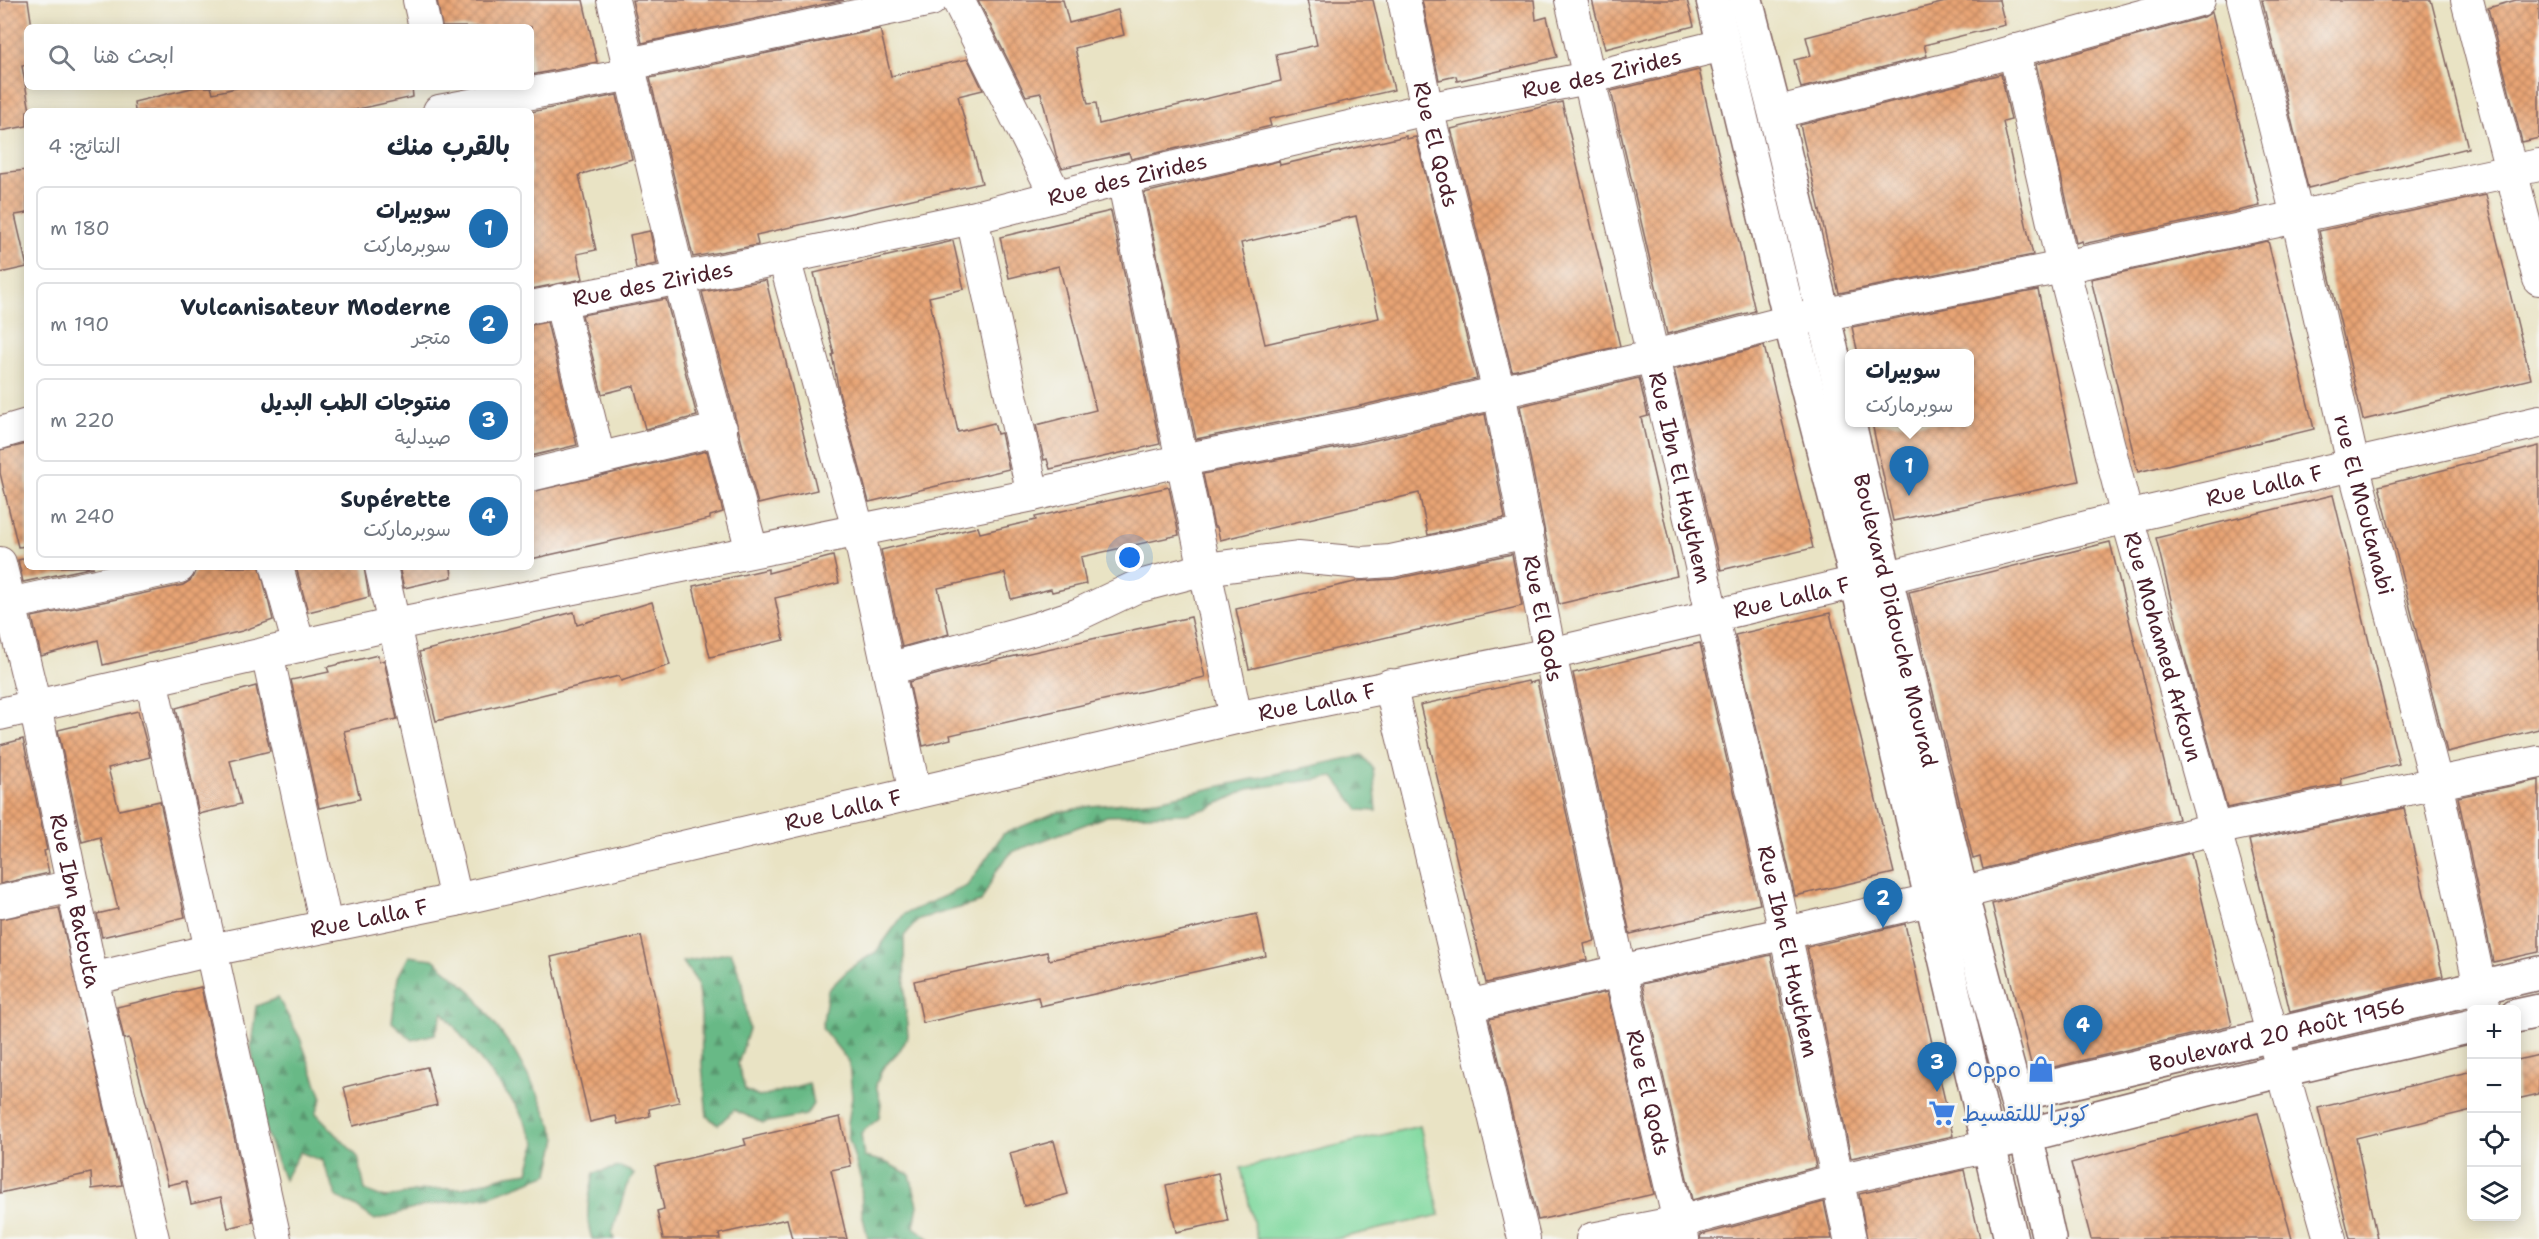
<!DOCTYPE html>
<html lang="ar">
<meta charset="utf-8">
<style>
:root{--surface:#fff;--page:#f6f6f7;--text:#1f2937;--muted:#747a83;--line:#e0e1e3;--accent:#1f6fb2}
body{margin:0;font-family:"Shantell Sans","Playpen Sans Arabic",sans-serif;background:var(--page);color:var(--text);direction:rtl}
.controls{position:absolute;right:18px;bottom:18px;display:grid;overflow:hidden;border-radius:9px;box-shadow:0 3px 15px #0003}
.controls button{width:54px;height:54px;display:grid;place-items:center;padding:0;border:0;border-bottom:2px solid var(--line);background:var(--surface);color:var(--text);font:30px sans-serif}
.you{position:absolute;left:1130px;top:558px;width:21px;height:21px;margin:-15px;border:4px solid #fff;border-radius:50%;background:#1a73e8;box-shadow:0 0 0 9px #1a73e833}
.badge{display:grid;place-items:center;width:39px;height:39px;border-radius:50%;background:var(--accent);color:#fff;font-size:20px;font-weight:700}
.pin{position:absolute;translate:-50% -50px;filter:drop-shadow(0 2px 3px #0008)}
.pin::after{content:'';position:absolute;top:32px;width:21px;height:18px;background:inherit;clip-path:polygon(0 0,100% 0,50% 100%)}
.popup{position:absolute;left:1845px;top:349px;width:129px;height:78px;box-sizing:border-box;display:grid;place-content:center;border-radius:9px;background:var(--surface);filter:drop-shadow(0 2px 4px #0005);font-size:20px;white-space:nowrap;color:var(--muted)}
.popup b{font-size:22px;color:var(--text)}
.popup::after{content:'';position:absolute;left:50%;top:100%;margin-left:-12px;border:12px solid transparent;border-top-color:var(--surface)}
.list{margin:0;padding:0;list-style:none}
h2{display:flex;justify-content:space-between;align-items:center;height:78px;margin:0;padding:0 24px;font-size:26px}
h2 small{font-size:20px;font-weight:400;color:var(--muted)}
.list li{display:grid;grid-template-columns:39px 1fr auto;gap:18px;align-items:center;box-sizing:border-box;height:84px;margin:0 12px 12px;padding:0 12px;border:2px solid var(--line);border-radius:9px}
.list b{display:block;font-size:22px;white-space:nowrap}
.list p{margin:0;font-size:20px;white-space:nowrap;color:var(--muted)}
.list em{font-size:20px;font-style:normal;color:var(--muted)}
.icon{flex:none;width:33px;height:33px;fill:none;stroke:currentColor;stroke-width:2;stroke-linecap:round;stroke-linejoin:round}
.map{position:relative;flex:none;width:2539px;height:1239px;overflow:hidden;direction:ltr}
.search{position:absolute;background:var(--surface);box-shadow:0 3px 15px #0003;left:24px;top:24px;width:510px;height:66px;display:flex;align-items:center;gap:15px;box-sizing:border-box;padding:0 21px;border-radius:9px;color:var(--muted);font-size:22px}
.panel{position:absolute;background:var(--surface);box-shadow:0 3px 15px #0003;left:24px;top:108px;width:510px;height:462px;border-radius:9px;direction:rtl}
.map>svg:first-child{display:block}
.forest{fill:url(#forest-firs);stroke:#596c58;stroke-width:1.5}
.pitch{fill:#80d99f;stroke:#657c65;stroke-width:1.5}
.building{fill:url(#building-cross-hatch);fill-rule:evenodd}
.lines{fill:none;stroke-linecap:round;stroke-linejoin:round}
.street-casing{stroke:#826461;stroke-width:34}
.secondary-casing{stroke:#826461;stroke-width:36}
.street{stroke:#fff;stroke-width:32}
.secondary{stroke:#fff;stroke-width:33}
.labels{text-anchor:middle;stroke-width:5;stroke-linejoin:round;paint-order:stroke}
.street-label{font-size:22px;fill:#4a1f2b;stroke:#f6f6f2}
.shop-label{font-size:22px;fill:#366cbe;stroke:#f6f6f2;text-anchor:end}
</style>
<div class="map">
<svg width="2539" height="1239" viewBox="0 0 2539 1239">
<defs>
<pattern id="forest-firs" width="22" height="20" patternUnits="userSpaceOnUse" patternTransform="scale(1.5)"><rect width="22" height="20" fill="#68b986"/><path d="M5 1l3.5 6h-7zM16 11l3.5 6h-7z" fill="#58966e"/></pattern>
<pattern id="building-cross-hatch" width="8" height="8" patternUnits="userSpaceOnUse" patternTransform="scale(1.5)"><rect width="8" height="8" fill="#e8a475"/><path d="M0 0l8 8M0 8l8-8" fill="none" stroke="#be8560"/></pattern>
</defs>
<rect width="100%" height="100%" fill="#f6f6f2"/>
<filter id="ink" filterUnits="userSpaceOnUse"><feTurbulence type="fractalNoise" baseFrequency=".0167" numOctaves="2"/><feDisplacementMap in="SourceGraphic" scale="12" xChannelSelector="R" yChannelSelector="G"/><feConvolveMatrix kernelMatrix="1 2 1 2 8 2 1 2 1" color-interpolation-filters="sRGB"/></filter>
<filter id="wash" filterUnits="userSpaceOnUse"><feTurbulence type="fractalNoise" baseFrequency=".008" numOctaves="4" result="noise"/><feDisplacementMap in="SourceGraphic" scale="24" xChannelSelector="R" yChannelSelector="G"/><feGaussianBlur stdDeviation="1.35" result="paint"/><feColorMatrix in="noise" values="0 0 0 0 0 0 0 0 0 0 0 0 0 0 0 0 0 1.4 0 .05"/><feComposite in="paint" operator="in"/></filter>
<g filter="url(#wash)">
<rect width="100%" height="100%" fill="#e9e3c4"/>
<g class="forest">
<polygon points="1362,755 1373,768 1377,811 1359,810 1334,777 1248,789 1209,808 1186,814 1107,816 1012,852 997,870 981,902 919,919 904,936 905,1003 908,1036 900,1050 882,1069 876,1085 881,1104 879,1118 861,1133 864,1157 885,1162 910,1175 918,1205 914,1227 930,1239 868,1239 862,1213 861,1180 848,1136 848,1123 852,1097 849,1062 822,1028 828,990 850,968 876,952 904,914 967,886 1003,834 1055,813 1091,806 1158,800"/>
<polygon points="731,952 741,978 749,1029 738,1064 745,1090 759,1097 809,1083 813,1104 806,1115 763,1123 734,1110 718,1125 707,1116 702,1065 701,1014 697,982 683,962"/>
<polygon points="409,956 433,959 472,992 514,1051 538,1094 557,1138 549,1174 490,1196 424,1206 375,1220 355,1206 337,1197 322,1161 300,1152 284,1180 266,1132 251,1047 256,1006 278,998 300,1038 322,1098 316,1113 358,1157 365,1190 384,1198 424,1190 463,1188 508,1175 528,1172 536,1143 517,1107 443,1012 435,1034 412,1040 392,1022 398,977"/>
<path d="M 620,1167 L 634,1173 L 626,1187 L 612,1234 L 614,1239 L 592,1239 C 584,1216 589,1196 594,1173 Z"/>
</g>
<polygon class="pitch" points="1420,1126 1440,1215 1336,1239 1257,1239 1241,1168"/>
<g id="blocks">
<g class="building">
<polygon points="0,0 28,0 32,27 27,27 27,65 22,66 30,111 27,111 27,126 0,131"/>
<polygon points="437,0 583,0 597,62 531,75 531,27 442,27"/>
<polygon points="632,0 844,0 642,43"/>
<polygon points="978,0 1063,0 1069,23 1118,10 1124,35 1075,48 1088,104 1096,103 1099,124 1281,81 1276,54 1317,45 1307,0 1373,0 1394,90 1269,119 1271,126 1131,159 1129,153 1062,168 1056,155 1041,93 1026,96"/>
<polygon points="1422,0 1534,0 1536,20 1547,17 1557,57 1457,81 1456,76 1439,80"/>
<polygon points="1592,0 1687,0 1694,26 1605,49"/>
<polygon points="1953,0 1999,0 2005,25 1924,45 1927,56 1801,88 1794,60 1811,56 1806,37"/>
<polygon points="2262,0 2431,0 2468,148 2308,188"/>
<polygon points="2516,0 2539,0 2539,138 2522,142 2488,8"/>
<polygon points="2212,12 2260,206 2083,244 2082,241 2076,243 2036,64 2204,17"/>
<polygon points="880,29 891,76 968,59 983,90 958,96 982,183 756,235 758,245 693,257 650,78"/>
<polygon points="1699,70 1755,311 1667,334 1611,91"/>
<polygon points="2001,74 2011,120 2003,122 2033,255 1839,293 1800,125"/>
<polygon points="196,87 211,87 213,93 241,87 412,87 413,97 350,111 135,111 134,102"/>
<polygon points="617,95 632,159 579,175 596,250 577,254 583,279 531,289 531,112"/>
<polygon points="1562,102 1620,346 1512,371 1451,129"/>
<path d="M 1406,136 L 1406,139 L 1416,137 L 1477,379 L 1355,407 L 1196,439 L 1144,193 L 1279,161 L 1280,165 ZM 1356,216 L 1379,318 L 1265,344 L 1241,243 Z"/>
<polygon points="27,170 27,213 15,215 27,267 0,273 0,173"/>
<polygon points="2486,195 2531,379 2363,420 2319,231"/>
<polygon points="1111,211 1160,444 1050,469 1047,459 1044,460 1036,425 1096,410 1059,266 1009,278 1000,237"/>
<polygon points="650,231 657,264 636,268 630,235"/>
<polygon points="953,241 964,289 929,297 958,432 994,423 997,434 1001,433 1009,469 869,502 839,392 832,355 834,354 814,273"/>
<polygon points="2268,241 2314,429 2138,472 2091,279"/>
<polygon points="766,280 817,490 758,504 702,292"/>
<polygon points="2038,290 2079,481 1893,521 1872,423 1969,423 1969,354 1858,354 1852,327"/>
<polygon points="666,299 697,416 645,429 634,386 602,394 582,315"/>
<polygon points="547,322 577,445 531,456 531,325"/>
<polygon points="1764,346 1813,548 1721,570 1674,369"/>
<polygon points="1639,378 1648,416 1641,418 1677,576 1559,604 1520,406"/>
<polygon points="1485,414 1505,518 1428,535 1419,493 1220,540 1217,527 1214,527 1203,474 1363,443"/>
<polygon points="27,444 27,546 18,547 0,473 0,450"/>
<polygon points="2539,446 2539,729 2447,752 2379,486"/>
<polygon points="707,451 723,512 710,516 710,519 531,559 531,492"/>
<polygon points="1169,487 1179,535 1081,557 1086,584 1052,592 1051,589 1011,599 1005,573 938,588 949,634 902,647 881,550 978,527 980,533 1036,520 1035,517"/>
<polygon points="2333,495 2399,764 2341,778 2342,784 2227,808 2185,658 2156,538"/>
<polygon points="2110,542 2178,819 1983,869 1980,857 1973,859 1909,592"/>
<polygon points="1512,554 1522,606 1249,669 1236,609 1359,581 1395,579"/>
<polygon points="833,556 839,583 775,598 784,640 710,657 693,586 768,569 768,573"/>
<polygon points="27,558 27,567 94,567 23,582 18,560"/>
<polygon points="206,567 260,567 273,620 242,631 103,665 98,640 41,656 32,617 183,585 191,580 196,569"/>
<polygon points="296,567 364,567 369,597 308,612"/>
<polygon points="399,567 451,567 452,577 404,588"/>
<polygon points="652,602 670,665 621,681 619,676 436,721 419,652 574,612 577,625"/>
<polygon points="1830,613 1894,873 1795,896 1735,635"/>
<polygon points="1191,617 1205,677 950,735 951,739 923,746 909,682 957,669"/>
<polygon points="1700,643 1760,904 1630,934 1573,673"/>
<polygon points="378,655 379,662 384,660 397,719 344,731 360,799 319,808 291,680 329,672 327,667"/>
<polygon points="1528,681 1529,683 1537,681 1595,941 1584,944 1587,960 1486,983 1420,705"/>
<polygon points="256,686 270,751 230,761 241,804 199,814 176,708"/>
<polygon points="138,711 150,757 108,768 119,810 160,801 185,917 102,937 97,914 118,909 100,837 82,842 58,730"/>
<polygon points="23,739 47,850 44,851 49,873 0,884 0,745"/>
<polygon points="2539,780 2539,952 2493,962 2458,797"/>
<polygon points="2404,808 2443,976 2290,1012 2249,840"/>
<polygon points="2191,853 2232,1025 2033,1072 1992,904"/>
<polygon points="59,908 122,1185 92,1189 91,1173 0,1193 0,919"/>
<polygon points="1257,914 1266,956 1040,1006 1038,997 923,1023 914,981 1047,952 1049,960"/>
<polygon points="1905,924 1953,1136 1851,1158 1807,947"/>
<polygon points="641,936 679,1102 649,1109 650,1116 618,1124 616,1116 590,1122 551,957"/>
<polygon points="1771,955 1816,1167 1692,1200 1642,984"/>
<polygon points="201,987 253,1222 228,1228 221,1197 191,1204 186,1181 168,1185 129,1038 124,1039 117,1007"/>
<polygon points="1607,992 1654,1194 1538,1220 1489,1019"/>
<polygon points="2539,1055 2539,1094 2517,1099 2517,1060"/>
<polygon points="427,1067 437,1105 353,1126 344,1087"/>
<polygon points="2472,1071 2472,1110 2356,1138 2377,1239 2350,1239 2318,1108"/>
<polygon points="2258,1113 2292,1239 2091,1239 2071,1163"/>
<polygon points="840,1117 851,1166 831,1170 847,1239 792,1239 787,1219 719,1234 720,1239 663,1239 657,1211 664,1209 655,1166 746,1145 744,1139"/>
<polygon points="1054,1141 1068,1194 1024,1206 1010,1153"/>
<polygon points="1964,1170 1980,1239 1867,1239 1859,1194"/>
<polygon points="1218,1173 1228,1221 1176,1232 1166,1185"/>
<polygon points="1824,1202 1832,1239 1700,1239 1701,1235"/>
</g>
</g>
</g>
<g filter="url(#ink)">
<use href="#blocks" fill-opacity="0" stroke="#826461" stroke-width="1.5"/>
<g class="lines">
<defs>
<g id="street">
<polyline points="419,0 425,27"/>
<polyline points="613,0 679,277 752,551"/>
<polyline points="958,0 1056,196"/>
<path id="s1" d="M 1404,0 L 1427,109 L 1499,392 L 1550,654 L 1620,970 L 1683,1239"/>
<path id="s2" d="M 1571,0 L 1785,932 L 1850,1239"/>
<path id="s3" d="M 2243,0 L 2297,216 L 2353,464 L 2436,782 L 2485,1010"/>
<polyline points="2467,0 2539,279"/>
<path id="s4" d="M 2014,50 L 2063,267 L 2127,517 L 2330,1239"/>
<polyline points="629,64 931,0"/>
<polyline points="439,111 631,74"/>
<polyline points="1775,113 1960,66 2199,0"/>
<polyline points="1123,179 1236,718"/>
<polyline points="972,218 1033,495"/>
<polyline points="784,258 858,529 915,793"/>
<polyline points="560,300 599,458"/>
<path id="s5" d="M 531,307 L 784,258 L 972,218 L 1123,179 L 1427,109 L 1588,78 L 1723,45"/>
<polyline points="0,433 27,425"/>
<polyline points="531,475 721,429"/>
<path id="s6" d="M 0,563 L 35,706 L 92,979 L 153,1239"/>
<polyline points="277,567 299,646"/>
<polyline points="381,567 456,900"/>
<polyline points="0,606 179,567"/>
<polyline points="267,653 326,925"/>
<polyline points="888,669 1038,628 1077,615 1136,587 1205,569 1298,557 1362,563 1391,561 1527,532"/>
<polyline points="151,679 275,1239"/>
<polyline points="1390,685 1524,1239"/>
<polyline points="0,714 395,624 1033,495 1183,460 1359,425 1654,356 1790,321 2063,267 2539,165"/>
<polyline points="0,902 73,886"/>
<path id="s7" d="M 92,979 L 211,950 L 456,900 L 1236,718 L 1550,654 L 1857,582 L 1884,578 L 2127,517 L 2539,422"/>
<polyline points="1467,1006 1961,893 2214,829 2539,762"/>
<polyline points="1592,1239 1679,1222 1837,1180 1990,1146"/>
</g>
<g id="secondary">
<polyline points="1713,0 1790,321 1857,582 2011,1239"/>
<path id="s8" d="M 1746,0 L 1775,113 L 1961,893 L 2026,1135 L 2049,1239"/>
<polyline points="2516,1016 2539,1011"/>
<path id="s9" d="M 2016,1095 L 2539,973"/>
<polyline points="2007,1140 2283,1070 2472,1026"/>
</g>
</defs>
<use href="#street" class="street-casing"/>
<use href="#secondary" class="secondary-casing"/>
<use href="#street" class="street"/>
<use href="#secondary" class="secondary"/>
</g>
</g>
<defs>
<symbol id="shop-bare" viewBox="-9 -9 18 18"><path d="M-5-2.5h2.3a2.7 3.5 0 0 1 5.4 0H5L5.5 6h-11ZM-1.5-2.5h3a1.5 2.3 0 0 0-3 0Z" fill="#3f7fe0" stroke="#f6f6f2" stroke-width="2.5" paint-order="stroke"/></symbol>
<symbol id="supermarket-bare" viewBox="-9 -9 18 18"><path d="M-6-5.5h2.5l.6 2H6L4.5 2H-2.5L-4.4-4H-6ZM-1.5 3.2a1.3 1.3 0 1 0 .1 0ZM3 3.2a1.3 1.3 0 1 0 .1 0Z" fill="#3f7fe0" stroke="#f6f6f2" stroke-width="2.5" paint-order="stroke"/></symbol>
</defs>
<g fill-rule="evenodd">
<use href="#shop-bare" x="2022" y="1050" width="38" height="38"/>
<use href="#supermarket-bare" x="1923" y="1094" width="38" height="38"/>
</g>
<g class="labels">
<g class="street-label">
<text dy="8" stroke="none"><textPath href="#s5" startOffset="1096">Rue des Zirides</textPath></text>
<text dy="8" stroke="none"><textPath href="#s1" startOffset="148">Rue El Qods</textPath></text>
<text dy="8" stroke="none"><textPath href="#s5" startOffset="610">Rue des Zirides</textPath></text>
<text dy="8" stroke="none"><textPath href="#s5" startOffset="124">Rue des Zirides</textPath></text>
<text dy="8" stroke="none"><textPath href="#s2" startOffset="490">Rue Ibn El Haythem</textPath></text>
<text dy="8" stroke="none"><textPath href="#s7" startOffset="2228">Rue Lalla F</textPath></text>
<text dy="8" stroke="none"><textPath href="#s3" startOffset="519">rue El Moutanabi</textPath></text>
<text dy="8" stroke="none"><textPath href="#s7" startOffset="1742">Rue Lalla F</textPath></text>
<text dy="8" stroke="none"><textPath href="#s1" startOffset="634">Rue El Qods</textPath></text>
<text dy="8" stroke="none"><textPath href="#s8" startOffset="638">Boulevard Didouche Mourad</textPath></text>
<text dy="8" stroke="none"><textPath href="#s4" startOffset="615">Rue Mohamed Arkoun</textPath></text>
<text dy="8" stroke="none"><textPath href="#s7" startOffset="1256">Rue Lalla F</textPath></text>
<text dy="8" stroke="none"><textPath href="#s7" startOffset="770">Rue Lalla F</textPath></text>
<text dy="8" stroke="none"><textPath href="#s6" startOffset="346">Rue Ibn Batouta</textPath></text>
<text dy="8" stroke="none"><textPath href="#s7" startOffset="284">Rue Lalla F</textPath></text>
<text dy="8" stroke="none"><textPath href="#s2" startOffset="976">Rue Ibn El Haythem</textPath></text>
<text dy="8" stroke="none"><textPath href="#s9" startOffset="268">Boulevard 20 Août 1956</textPath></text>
<text dy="8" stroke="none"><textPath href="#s1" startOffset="1120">Rue El Qods</textPath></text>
</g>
<g class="shop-label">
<text x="2021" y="1077">Oppo</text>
<text x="1962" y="1121" text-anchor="start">كوبرا لللتقسيط</text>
</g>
</g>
</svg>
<div class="controls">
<button>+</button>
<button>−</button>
<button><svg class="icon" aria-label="locate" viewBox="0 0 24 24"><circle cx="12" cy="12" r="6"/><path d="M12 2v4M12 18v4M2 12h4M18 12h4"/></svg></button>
<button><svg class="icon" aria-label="layers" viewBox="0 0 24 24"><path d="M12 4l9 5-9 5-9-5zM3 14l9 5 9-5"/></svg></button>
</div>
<div class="you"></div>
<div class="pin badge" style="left:1909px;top:496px">1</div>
<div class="popup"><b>سوبيرات</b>سوبرماركت</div>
<div class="pin badge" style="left:1883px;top:928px">2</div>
<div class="pin badge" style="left:1937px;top:1092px">3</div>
<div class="pin badge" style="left:2083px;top:1055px">4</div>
<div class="search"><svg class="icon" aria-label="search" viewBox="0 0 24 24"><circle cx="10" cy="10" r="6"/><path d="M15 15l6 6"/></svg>ابحث هنا</div>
<section class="panel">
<h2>بالقرب منك<small>النتائج: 4</small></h2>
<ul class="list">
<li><span class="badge">1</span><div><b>سوبيرات</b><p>سوبرماركت</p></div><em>180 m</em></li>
<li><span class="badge">2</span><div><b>Vulcanisateur Moderne</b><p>متجر</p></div><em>190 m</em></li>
<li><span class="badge">3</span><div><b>منتوجات الطب البديل</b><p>صيدلية</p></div><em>220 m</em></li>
<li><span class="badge">4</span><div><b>Supérette</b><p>سوبرماركت</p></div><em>240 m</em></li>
</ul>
</section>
</div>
